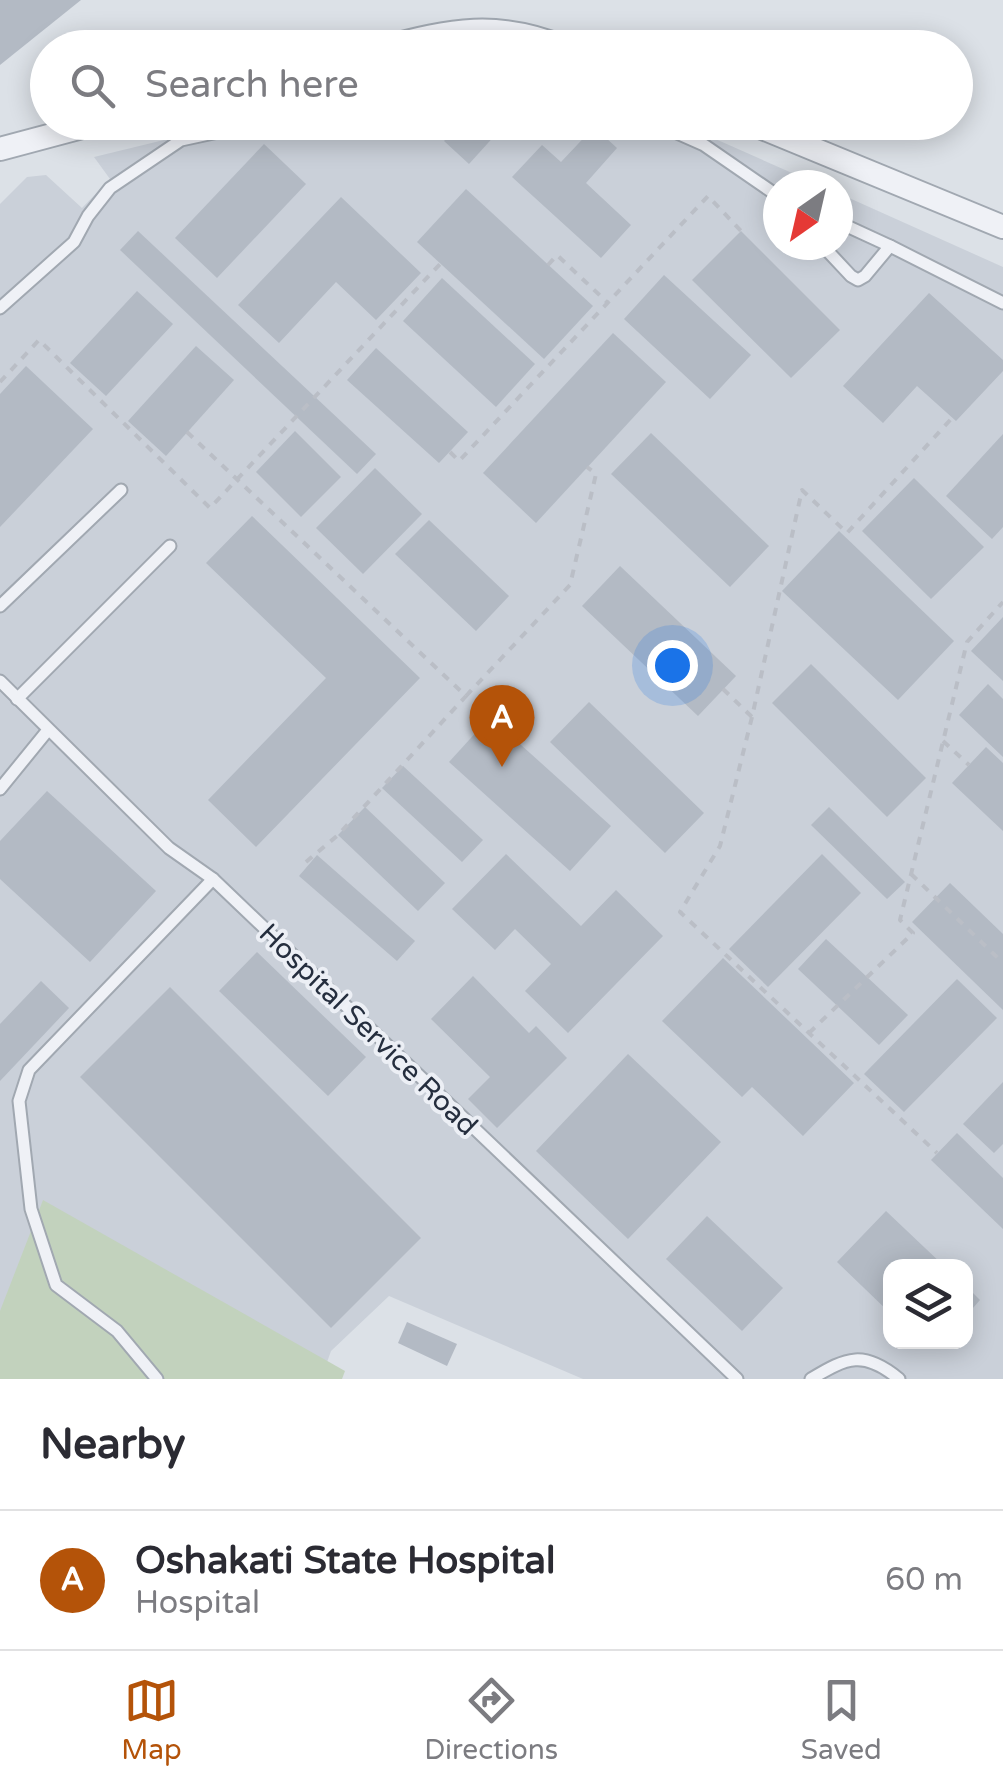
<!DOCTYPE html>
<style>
:root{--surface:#fff;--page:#f7f7f7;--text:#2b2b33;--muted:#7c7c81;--line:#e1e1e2;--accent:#b45309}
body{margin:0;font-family:"Varela Round",sans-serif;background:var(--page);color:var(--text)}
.controls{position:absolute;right:30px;bottom:30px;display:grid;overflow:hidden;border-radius:20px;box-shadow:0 5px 25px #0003}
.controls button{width:90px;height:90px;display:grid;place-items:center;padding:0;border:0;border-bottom:2px solid var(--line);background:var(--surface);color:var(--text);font:50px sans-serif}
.compass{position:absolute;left:763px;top:170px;width:90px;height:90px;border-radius:50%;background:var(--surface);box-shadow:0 5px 25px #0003;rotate:214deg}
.you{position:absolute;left:672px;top:665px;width:35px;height:35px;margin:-25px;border:8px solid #fff;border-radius:50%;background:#1a73e8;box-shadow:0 0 0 15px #1a73e833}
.badge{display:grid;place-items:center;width:65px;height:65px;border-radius:50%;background:var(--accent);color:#fff;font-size:32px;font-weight:700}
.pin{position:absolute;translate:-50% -82px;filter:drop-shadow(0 2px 5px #0008)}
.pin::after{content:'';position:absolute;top:52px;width:35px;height:30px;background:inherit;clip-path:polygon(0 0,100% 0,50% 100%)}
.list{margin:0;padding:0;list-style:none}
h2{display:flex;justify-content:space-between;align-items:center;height:130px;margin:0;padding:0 40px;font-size:42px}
h2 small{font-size:32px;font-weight:400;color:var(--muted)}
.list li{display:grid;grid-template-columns:65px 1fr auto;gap:30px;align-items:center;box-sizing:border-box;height:140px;padding:0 40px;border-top:2px solid var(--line)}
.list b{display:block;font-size:38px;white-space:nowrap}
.list p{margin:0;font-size:32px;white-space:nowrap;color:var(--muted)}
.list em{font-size:32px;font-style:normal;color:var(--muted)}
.icon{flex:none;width:55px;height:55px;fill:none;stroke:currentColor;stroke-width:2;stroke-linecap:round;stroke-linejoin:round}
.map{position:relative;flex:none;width:1003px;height:1379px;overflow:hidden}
.search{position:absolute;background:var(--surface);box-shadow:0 5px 25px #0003;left:30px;right:30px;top:30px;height:110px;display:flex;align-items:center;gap:25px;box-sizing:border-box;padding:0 35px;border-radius:55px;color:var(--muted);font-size:38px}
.sheet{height:270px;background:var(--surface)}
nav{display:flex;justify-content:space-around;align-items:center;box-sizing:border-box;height:140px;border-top:2px solid var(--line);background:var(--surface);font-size:28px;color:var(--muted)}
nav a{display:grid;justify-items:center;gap:5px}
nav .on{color:var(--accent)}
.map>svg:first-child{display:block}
.built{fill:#cad0d9;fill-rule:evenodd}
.green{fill:#c2d2bd}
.building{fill:#b3bac4}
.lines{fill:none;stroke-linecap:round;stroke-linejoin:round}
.service-casing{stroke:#a1a8b1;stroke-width:15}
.minor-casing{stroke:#a1a8b1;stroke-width:26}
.path{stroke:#babec6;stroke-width:4;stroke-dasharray:8 8;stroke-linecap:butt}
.service{stroke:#eff1f6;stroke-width:11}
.minor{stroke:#eff1f6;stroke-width:22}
.labels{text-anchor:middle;stroke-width:8;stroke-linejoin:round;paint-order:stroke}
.street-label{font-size:28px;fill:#252e3e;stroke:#eceff5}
</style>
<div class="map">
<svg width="1003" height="1379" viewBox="0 0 1003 1379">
<rect width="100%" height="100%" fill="#dce1e7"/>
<path class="built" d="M 677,122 L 819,185 L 778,185 L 778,245 L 838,245 L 838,193 L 1003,267 L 1003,1379 L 583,1379 L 389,1296 L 331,1351 L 321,1379 L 0,1379 L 0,204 L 27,177 L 46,175 L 82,208 L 110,179 L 94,157 L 234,123 ZM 890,1266 L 966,1266 L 966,1342 L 890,1342 Z"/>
<polygon class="green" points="43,1200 345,1371 342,1379 0,1379 0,1311"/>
<g class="building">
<polygon points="0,0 81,0 0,65"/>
<polygon points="461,122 507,122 469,164 444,141"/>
<polygon points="594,127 617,148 586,183 631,225 601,258 512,177 542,145 561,162"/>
<polygon points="264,144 306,184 217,278 175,238"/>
<polygon points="466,189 593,306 544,359 417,242"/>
<polygon points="341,197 421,273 376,320 336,282 279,343 238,305"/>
<polygon points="138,231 376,454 357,474 120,250"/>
<polygon points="741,231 840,330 791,378 692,280"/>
<polygon points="664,275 751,355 710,399 624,319"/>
<polygon points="442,278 535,364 496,407 403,321"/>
<polygon points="137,291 173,324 106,396 70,363"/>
<polygon points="929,293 1003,360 1003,371 956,421 917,386 883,423 843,386"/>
<polygon points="613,333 666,382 536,523 483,473"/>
<polygon points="196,346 234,380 166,456 128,421"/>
<polygon points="376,348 468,432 439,463 347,380"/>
<polygon points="26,366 93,429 0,527 0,394"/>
<polygon points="295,431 341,477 301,517 256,472"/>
<polygon points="651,433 769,546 730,587 611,474"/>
<polygon points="1003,434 1003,527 992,539 946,496"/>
<polygon points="375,468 422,514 363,574 316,528"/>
<polygon points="914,478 984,547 931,599 862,531"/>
<polygon points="252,516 420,678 256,847 208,800 326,678 206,563"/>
<polygon points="429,520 509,596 476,631 395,554"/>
<polygon points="839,531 954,641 898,700 782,591"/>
<polygon points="620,566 736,676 698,716 582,606"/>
<polygon points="1003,617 1003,681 971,651"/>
<polygon points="811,664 926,778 887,817 772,703"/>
<polygon points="988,684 1003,699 1003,757 959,715"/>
<polygon points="589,702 704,813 665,853 550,742"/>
<polygon points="490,717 611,826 570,871 449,762"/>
<polygon points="986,747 1003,763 1003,831 952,783"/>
<polygon points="403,766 483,840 462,862 382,788"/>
<polygon points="47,791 156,891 90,962 0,879 0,841"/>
<polygon points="365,807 445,883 418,911 338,835"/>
<polygon points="829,807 905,882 887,899 811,825"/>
<polygon points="506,854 581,926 616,890 663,936 568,1033 525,991 551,964 515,929 495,950 452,909"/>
<polygon points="822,854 861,893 768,987 729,949"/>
<polygon points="317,855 415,941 397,961 299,876"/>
<polygon points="950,883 1003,934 1003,1010 912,922"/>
<polygon points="826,939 908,1015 879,1045 798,969"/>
<polygon points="257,952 366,1057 328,1096 219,991"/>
<polygon points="723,958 854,1083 803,1136 752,1087 742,1097 662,1021"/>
<polygon points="473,976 529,1033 536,1026 567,1058 497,1128 468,1099 490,1077 431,1019"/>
<polygon points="957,979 997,1018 904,1112 864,1074"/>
<polygon points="41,981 69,1008 0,1081 0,1024"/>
<polygon points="170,987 421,1238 331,1328 80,1077"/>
<polygon points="628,1054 721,1142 628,1239 536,1151"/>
<polygon points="1003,1082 1003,1144 994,1153 963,1124"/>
<polygon points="957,1133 1003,1178 1003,1229 931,1160"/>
<polygon points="886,1211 944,1266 890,1266 890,1313 837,1262"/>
<polygon points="707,1216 783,1288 742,1331 666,1259"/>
<polygon points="966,1286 980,1300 966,1316"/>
<polygon points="407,1322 457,1344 447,1366 398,1343"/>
</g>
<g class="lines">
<defs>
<g id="service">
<polyline points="652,122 704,145 778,196"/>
<polyline points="822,245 851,276 858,280 865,276 890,246 838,222"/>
<polyline points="890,246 1003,303"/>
<polyline points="0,308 74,242 88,216 110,188 181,140 265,122"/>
<polyline points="0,606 121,490"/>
<polyline points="0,681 169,848 213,879 737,1379"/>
<polyline points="17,699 170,546"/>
<polyline points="0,789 48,730"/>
<polyline points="157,1379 117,1331 56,1285 31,1209 19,1101 29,1070 213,879"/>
<path d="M 811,1379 C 847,1357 864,1350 899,1379"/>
</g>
<g id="minor">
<path d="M 383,48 C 450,30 498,20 565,48"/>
<polyline points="748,122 1003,227"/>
<polyline points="0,149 101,122"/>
</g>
</defs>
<use href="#service" class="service-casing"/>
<use href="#minor" class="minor-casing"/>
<g class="path">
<polyline points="548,265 557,255 608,303"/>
<polyline points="0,382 39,340 210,508 441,263"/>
<polyline points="187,432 466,696 570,585 596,474 587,467"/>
<polyline points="450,452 459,461 708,196 741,231"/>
<polyline points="723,689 752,717 802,490 847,533 952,418"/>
<polyline points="752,717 720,846 680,912 937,1153"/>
<polyline points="943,741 969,765"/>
<polyline points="306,862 338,835 466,696"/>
<polyline points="911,874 1003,963"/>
<polyline points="809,1033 913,933 900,920 967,642 1003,602"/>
</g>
<use href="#service" class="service"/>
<use href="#minor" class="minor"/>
</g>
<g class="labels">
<g class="street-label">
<text transform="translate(369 1029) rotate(44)" y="10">Hospital Service Road</text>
</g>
</g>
</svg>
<div class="controls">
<button><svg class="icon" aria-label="layers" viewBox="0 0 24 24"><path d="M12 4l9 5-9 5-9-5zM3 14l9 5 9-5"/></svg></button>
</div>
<svg class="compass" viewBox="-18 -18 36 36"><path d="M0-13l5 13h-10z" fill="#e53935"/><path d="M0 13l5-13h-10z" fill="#7c7c81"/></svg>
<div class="you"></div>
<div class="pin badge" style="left:502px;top:767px">A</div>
<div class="search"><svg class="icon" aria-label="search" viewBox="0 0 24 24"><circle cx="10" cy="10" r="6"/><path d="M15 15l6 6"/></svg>Search here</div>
</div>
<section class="sheet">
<h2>Nearby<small></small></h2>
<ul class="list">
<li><span class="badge">A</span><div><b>Oshakati State Hospital</b><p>Hospital</p></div><em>60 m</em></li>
</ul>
</section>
<nav>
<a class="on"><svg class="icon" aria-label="map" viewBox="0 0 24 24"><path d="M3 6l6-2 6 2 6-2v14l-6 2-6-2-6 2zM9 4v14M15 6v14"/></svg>Map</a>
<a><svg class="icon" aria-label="directions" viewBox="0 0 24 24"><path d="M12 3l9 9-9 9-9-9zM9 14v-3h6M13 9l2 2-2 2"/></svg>Directions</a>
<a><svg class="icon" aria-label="saved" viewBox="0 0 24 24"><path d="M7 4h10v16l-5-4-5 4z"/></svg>Saved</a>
</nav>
